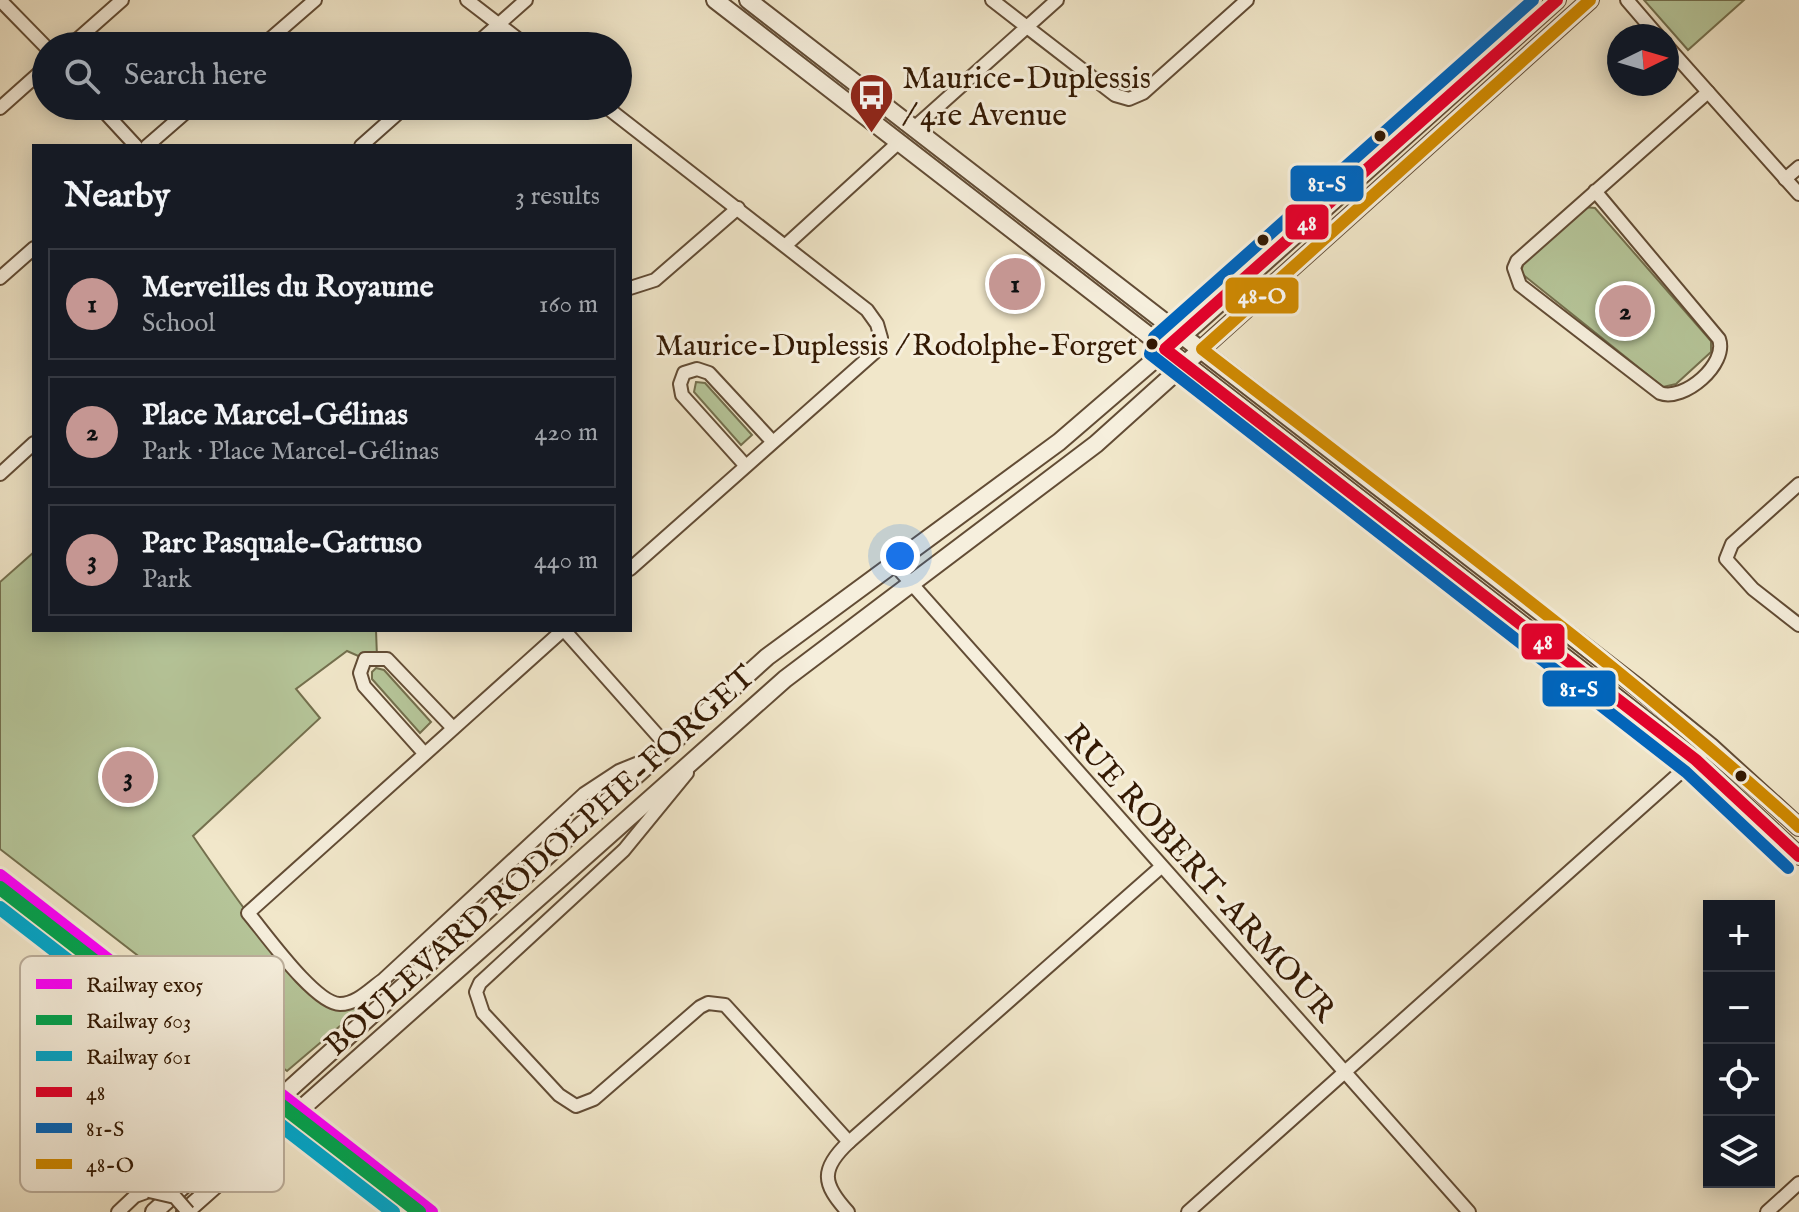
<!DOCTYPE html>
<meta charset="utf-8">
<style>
:root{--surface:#171b24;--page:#20242c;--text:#f1f3f6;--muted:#9ea1a6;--line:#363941;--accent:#c59692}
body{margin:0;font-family:"IM FELL English",serif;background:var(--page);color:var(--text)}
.controls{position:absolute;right:24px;bottom:24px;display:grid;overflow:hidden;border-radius:0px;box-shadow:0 4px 20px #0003}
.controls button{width:72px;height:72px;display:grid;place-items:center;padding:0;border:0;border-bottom:2px solid var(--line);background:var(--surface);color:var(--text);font:40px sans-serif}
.compass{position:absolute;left:1607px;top:24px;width:72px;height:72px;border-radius:50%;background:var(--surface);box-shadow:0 4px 20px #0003;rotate:85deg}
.you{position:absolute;left:900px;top:556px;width:28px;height:28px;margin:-20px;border:6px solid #fff;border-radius:50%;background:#1a73e8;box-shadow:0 0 0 12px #1a73e833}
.badge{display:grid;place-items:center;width:52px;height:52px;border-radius:50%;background:var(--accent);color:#111;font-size:26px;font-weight:700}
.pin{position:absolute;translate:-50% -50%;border:4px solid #fff;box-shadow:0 2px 8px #0006}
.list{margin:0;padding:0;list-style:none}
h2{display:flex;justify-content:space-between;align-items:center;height:104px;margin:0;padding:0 32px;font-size:34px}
h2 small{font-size:26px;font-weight:400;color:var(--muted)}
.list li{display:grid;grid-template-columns:52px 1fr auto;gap:24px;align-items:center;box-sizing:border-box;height:112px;margin:0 16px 16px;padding:0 16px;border:2px solid var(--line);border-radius:0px}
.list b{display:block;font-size:30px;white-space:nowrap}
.list p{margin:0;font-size:26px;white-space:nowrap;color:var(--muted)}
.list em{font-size:26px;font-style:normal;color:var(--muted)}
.icon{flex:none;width:44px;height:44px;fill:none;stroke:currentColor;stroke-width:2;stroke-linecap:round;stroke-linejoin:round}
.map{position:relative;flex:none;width:1799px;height:1212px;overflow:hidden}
.search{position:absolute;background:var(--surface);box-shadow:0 4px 20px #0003;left:32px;top:32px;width:600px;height:88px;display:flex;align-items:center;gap:20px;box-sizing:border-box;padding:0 28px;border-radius:44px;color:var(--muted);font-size:30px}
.panel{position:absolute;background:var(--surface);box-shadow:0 4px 20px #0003;left:32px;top:144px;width:600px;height:488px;border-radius:0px}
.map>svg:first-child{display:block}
.green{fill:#b6c69a;stroke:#74704e;stroke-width:2}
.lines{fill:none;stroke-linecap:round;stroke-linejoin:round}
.minor-casing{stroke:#624c35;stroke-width:16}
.tertiary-casing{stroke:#624c35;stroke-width:20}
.minor{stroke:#f6efdd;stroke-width:12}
.tertiary{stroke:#f6efdd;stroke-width:16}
.minor-bridge-casing{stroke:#624c35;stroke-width:16;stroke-linecap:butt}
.minor-bridge{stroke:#f6efdd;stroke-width:12}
.bus-1-casing{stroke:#f6efdd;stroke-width:18}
.bus-2-casing{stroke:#f6efdd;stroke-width:18}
.bus-3-casing{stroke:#f6efdd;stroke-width:18}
.bus-1{stroke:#e4002b;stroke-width:12}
.bus-2{stroke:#0065bd;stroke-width:12}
.bus-3{stroke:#d08a01;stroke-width:12}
.rail-1-casing{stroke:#f6efdd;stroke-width:20}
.rail-2-casing{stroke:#f6efdd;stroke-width:20}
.rail-3-casing{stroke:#f6efdd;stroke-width:20}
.rail-1{stroke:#f0f;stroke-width:14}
.rail-2{stroke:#00a651;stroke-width:14}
.rail-3{stroke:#00a9ce;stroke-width:14}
.bus-dot{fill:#331903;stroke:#f6efdd;stroke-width:3}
.labels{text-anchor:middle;stroke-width:6;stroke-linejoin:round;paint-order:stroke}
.bus-label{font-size:30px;fill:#331903;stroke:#f6efdd;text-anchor:end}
.poi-label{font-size:32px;fill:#331903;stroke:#f6efdd;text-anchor:start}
.street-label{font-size:32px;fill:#331903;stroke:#f6efdd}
.key{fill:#f6efdd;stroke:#bcaf9c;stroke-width:2}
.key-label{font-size:22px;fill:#331903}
.line-badge{stroke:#f6efdd;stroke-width:3}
.badge-label{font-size:22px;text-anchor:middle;font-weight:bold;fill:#fff}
</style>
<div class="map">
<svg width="1799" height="1212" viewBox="0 0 1799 1212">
<rect width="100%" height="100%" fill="#f1e7ca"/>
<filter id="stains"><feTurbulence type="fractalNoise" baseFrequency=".0025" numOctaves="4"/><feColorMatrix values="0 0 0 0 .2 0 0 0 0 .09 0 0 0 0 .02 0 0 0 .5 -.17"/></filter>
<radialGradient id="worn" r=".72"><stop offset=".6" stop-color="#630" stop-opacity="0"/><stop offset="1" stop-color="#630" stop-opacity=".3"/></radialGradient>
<g class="green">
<polygon points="1644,0 1744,0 1688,50"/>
<polygon points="1584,207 1595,208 1711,341 1711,352 1676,384 1663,387 1521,273 1523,264"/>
<polygon points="696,382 705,383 752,435 741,445 694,392"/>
<path d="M 34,552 L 34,630 L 376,630 L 377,657 L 365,659 L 347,651 L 296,689 L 320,718 L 193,836 C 225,882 289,980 337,1004 L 368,989 L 373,998 L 287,1071 L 0,849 L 0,582 Z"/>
<polygon points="376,668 384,670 431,722 420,733 372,679 372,672"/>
</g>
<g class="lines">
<defs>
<g id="minor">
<polyline points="0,0 46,47"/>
<polyline points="467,0 527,46"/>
<polyline points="992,0 1115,95 1129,99 1143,93 1247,0"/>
<polyline points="1627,0 1658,36"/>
<polyline points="70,46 122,0"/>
<polyline points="262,46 315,0"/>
<polyline points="474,46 526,0"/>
<polyline points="1667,46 1799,194"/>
<polyline points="99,106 136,146"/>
<polyline points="605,106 867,310 877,324 881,338 875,352 630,569"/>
<polyline points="0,108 46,67"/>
<polyline points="914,128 1057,0"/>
<polyline points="147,146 193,106"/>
<polyline points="361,146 406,106"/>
<polyline points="1785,179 1799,167"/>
<path d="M 1595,191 L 1719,339 C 1728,364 1684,402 1660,393 L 1520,285 L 1514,268 L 1517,261 L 1708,92"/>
<polyline points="786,245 899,142"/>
<polyline points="0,278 34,248"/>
<polyline points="630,288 655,280 738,208"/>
<polyline points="745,465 682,395 680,384 684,373 697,369 709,373 772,441"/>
<polyline points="0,474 34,443"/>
<polyline points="1799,484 1732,544 1726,559 1753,589 1799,625"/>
<polyline points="895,565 1469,1212"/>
<path d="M 563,630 L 248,913 C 265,933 315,1004 340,1004 C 357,1004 370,989 383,980 L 584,794 L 619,771 L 651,758"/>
<polyline points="564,630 667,746"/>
<polyline points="424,753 364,686 360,673 365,659 387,659 453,728"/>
<path d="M 687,773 L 624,850 L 480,983 L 476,992 L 483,1013 L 559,1095 L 576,1106 L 594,1099 L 700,1007 L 708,1003 L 725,1005 L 849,1142 C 820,1169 822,1184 848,1212"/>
<polyline points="849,1142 1161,867"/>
<polyline points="118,1212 135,1196 149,1191"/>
<polyline points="1188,1212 1710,746"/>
<polyline points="1767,1212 1799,1183"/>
</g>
<g id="tertiary">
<polyline points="715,0 1607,690 1696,760 1799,856"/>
<polyline points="748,0 1637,687 1710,746 1799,827"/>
<polyline points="154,1212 767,657 1059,442 1196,324 1557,0"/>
<polyline points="185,1212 785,679 1096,444 1590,0"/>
</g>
</defs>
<use href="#minor" class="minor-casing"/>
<use href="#tertiary" class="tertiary-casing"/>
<use href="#minor" class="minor"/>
<use href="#tertiary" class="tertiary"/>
<defs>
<polyline id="minor-bridge" points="149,1191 175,1197 188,1212"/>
</defs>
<use href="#minor-bridge" class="minor-bridge-casing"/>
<use href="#minor-bridge" class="minor-bridge"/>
<defs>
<polyline id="bus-1" points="1557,0 1165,349 1696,760 1799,856"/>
<polyline id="bus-2" points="1533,0 1154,337 1150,354 1686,772 1788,868"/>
<path id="bus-3" d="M 1590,0 L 1202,349 C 1403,505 1611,656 1799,827"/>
</defs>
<use href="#bus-1" class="bus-1-casing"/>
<use href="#bus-2" class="bus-2-casing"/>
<use href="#bus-3" class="bus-3-casing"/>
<use href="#bus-1" class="bus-1"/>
<use href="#bus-2" class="bus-2"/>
<use href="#bus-3" class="bus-3"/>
<defs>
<polyline id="rail-1" points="0,876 431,1212"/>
<polyline id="rail-2" points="0,888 419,1212"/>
<polyline id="rail-3" points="0,908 393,1212"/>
</defs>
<use href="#rail-1" class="rail-1-casing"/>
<use href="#rail-2" class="rail-2-casing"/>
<use href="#rail-3" class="rail-3-casing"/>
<use href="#rail-1" class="rail-1"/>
<use href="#rail-2" class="rail-2"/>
<use href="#rail-3" class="rail-3"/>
</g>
<defs>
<symbol id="bus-pin" viewBox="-11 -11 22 30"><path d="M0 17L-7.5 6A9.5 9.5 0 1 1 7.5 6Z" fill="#8f2418" stroke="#f6efdd"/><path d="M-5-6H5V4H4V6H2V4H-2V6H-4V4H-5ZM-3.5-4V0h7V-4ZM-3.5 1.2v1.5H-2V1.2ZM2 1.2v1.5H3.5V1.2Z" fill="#fff"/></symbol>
</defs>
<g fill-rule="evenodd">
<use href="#bus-pin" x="846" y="70" width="51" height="69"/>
</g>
<g class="bus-dot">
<circle cx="1380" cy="136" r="7"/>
<circle cx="1263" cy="240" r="7"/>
<circle cx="1152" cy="344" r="7"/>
<circle cx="1741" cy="776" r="7"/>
</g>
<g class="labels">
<g class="bus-label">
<text x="1137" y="355">Maurice-Duplessis / Rodolphe-Forget</text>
</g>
<g class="poi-label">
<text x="902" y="88">Maurice-Duplessis<tspan x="902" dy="37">/ 41e Avenue</tspan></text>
</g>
<g class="street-label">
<text transform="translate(539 860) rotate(-42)" y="11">BOULEVARD RODOLPHE-FORGET</text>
<text transform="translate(1201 872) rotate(48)" y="11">RUE ROBERT-ARMOUR</text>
</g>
</g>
<rect x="20" y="956" width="264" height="236" rx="12" class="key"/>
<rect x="36" y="979" width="36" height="10" fill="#f0f"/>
<rect x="36" y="1015" width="36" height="10" fill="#00a651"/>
<rect x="36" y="1051" width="36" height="10" fill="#00a9ce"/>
<rect x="36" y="1087" width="36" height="10" fill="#e4002b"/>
<rect x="36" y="1123" width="36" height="10" fill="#0065bd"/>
<rect x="36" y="1159" width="36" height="10" fill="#d08a01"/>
<g class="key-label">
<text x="86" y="992">Railway exo5</text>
<text x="86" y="1028">Railway 603</text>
<text x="86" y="1064">Railway 601</text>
<text x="86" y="1100">48</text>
<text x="86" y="1136">81-S</text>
<text x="86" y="1172">48-O</text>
</g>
<g class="line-badge">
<rect x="1289" y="164" width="76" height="39" rx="8" fill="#0065bd"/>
<rect x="1284" y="203" width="46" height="38" rx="8" fill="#e4002b"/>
<rect x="1224" y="276" width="76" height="39" rx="8" fill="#d08a01"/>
<rect x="1520" y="622" width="46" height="39" rx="8" fill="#e4002b"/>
<rect x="1541" y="669" width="76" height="39" rx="8" fill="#0065bd"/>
</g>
<g class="badge-label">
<text x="1327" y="191">81-S</text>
<text x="1307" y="230">48</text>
<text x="1262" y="303">48-O</text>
<text x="1543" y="649">48</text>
<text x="1579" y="696">81-S</text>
</g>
<rect width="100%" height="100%" filter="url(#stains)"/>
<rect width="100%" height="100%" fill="url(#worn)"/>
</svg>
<div class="controls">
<button>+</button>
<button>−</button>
<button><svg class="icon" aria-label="locate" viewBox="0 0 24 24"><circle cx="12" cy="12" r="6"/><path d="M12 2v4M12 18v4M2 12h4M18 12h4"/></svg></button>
<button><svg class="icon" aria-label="layers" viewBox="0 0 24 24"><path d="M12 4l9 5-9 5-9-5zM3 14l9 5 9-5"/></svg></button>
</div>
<svg class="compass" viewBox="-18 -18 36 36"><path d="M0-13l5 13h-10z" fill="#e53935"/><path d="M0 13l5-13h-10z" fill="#9ea1a6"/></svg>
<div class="you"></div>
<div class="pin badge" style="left:1015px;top:284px">1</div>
<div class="pin badge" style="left:1625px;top:311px">2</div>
<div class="pin badge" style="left:128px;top:777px">3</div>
<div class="search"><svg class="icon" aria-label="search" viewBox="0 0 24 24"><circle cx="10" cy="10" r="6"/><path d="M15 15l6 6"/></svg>Search here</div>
<section class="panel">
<h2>Nearby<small>3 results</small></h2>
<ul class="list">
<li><span class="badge">1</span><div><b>Merveilles du Royaume</b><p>School</p></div><em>160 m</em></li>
<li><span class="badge">2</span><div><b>Place Marcel-Gélinas</b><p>Park · Place Marcel-Gélinas</p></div><em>420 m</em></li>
<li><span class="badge">3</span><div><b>Parc Pasquale-Gattuso</b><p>Park</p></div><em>440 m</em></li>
</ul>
</section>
</div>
